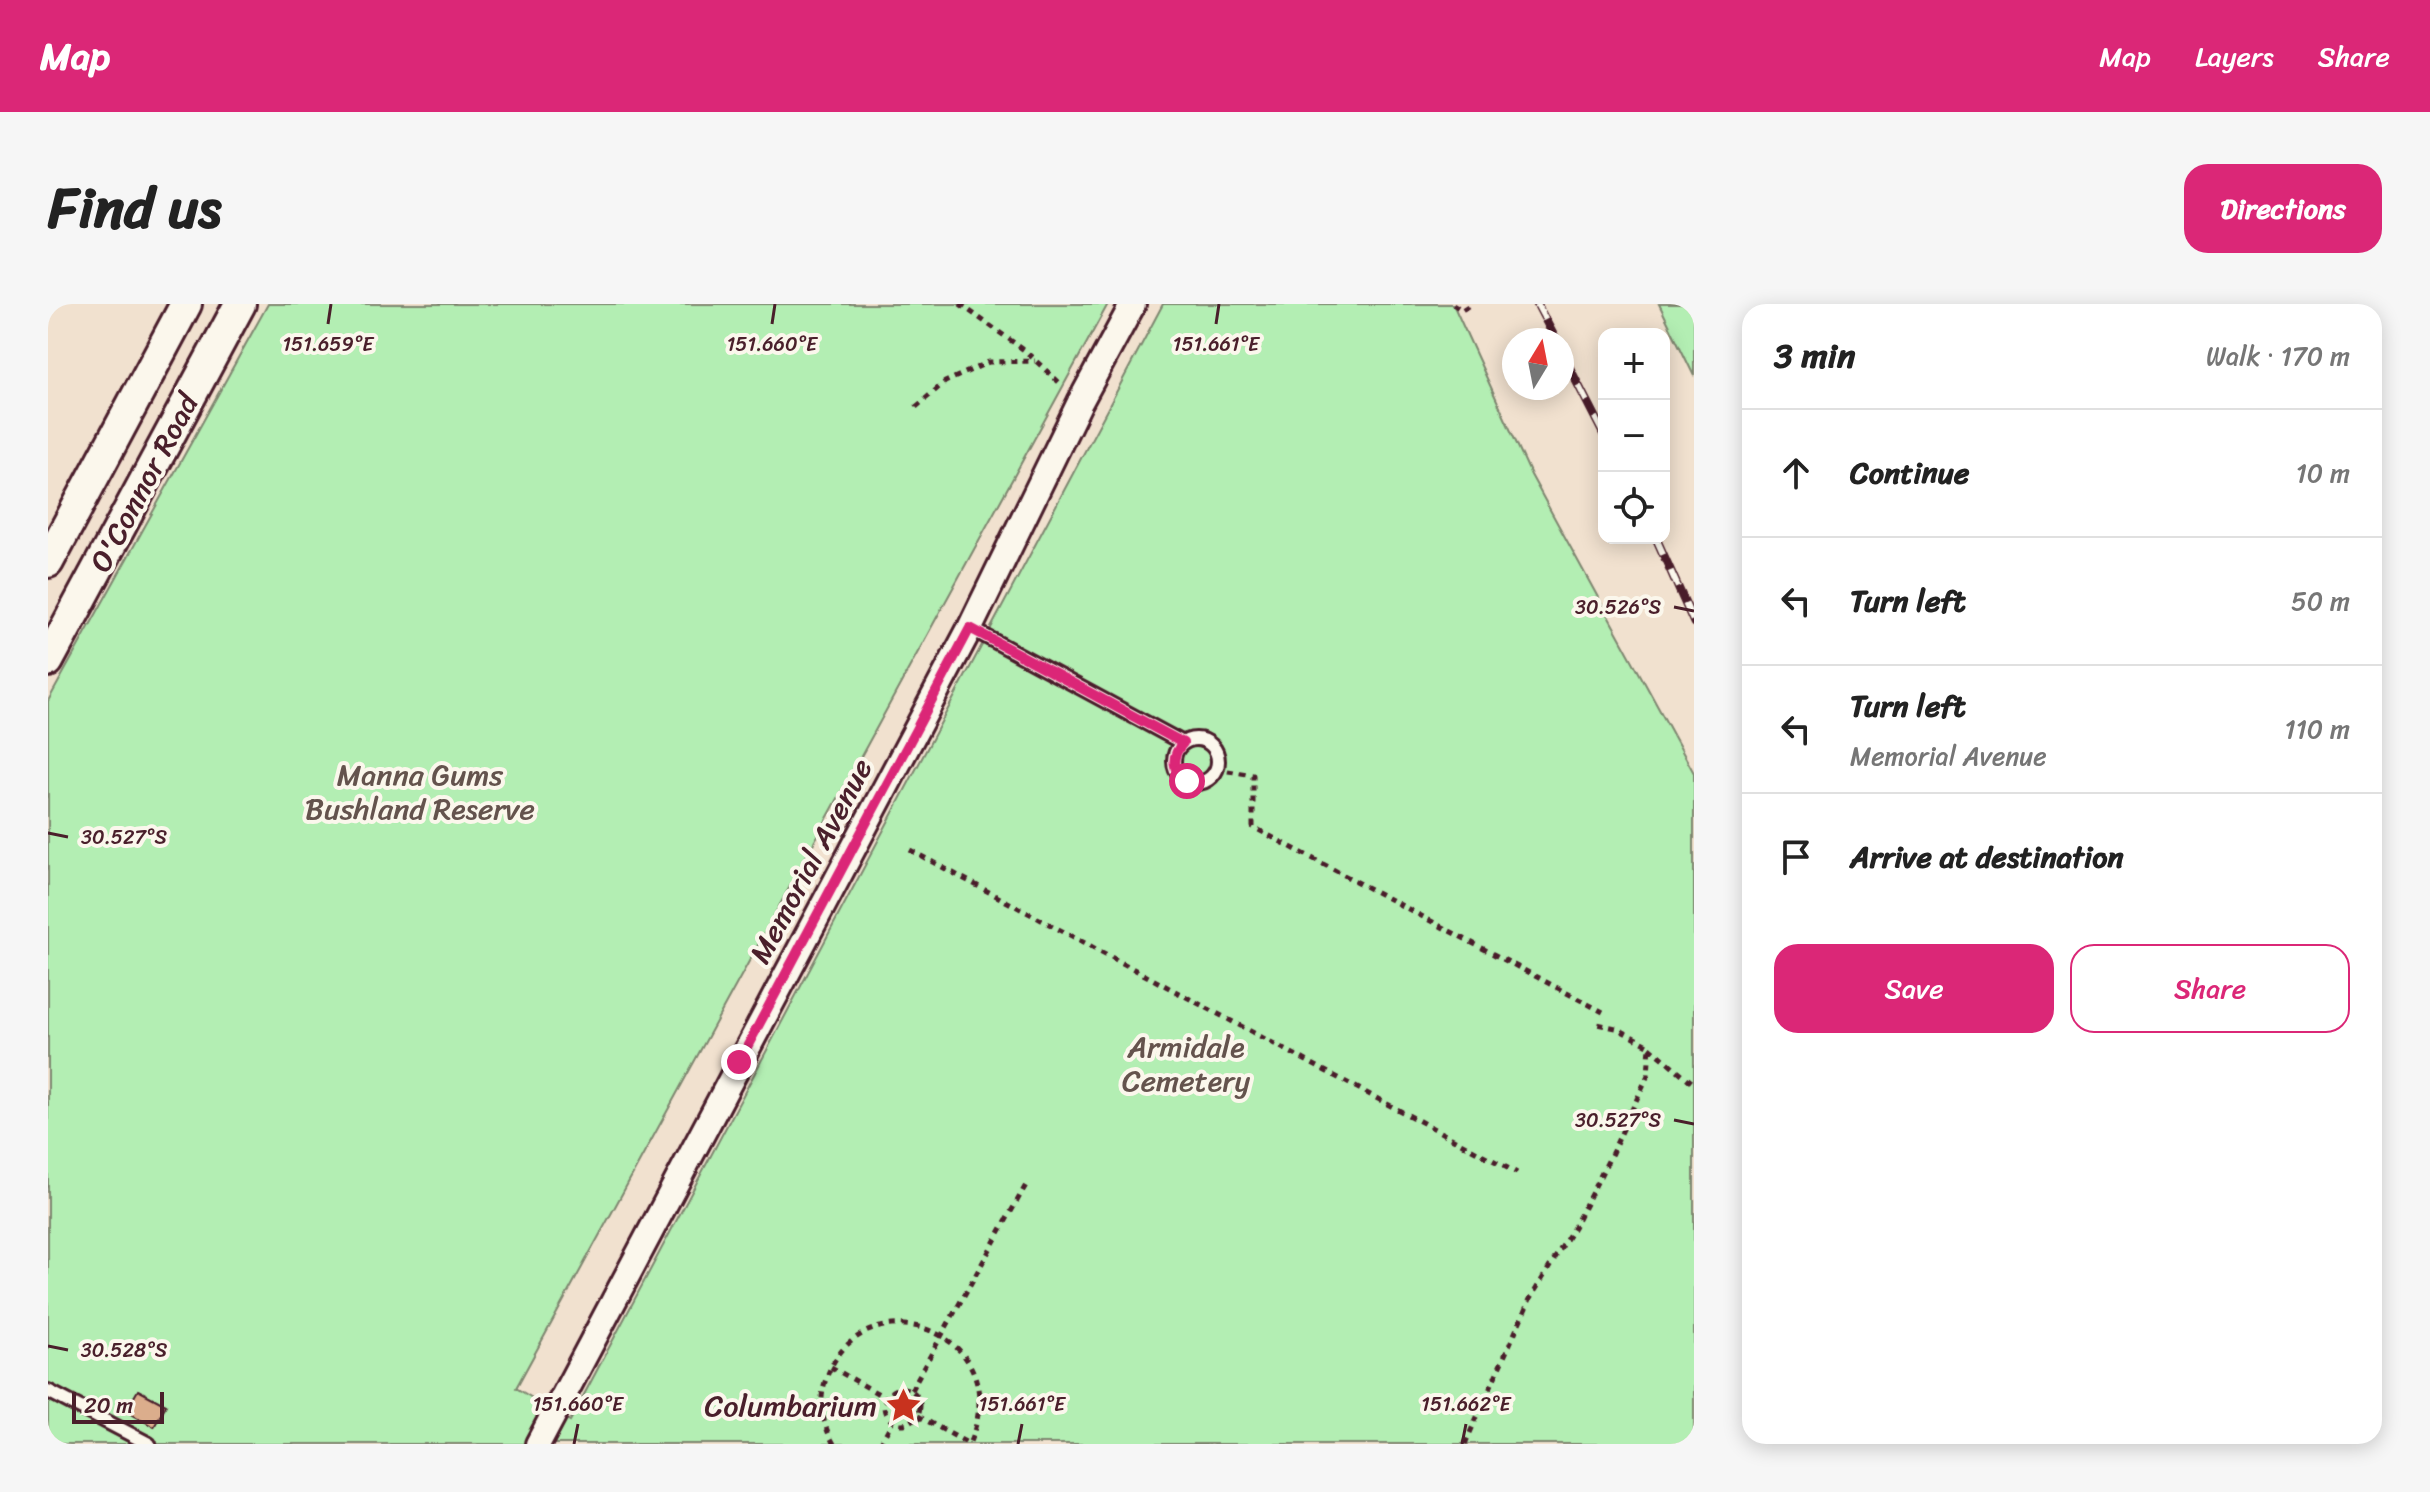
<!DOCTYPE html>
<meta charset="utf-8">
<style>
:root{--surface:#fff;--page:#f6f6f6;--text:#222;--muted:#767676;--line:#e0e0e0;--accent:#db2777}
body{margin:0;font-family:Sriracha,sans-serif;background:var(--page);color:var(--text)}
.controls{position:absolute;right:24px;top:24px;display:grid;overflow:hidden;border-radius:16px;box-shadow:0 4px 20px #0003}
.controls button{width:72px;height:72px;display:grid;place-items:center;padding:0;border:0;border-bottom:2px solid var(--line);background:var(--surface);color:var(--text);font:40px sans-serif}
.compass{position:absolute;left:1454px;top:24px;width:72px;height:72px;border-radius:50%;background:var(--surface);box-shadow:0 4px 20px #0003;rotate:10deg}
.scale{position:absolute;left:24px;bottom:20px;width:92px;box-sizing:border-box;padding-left:8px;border:4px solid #4a1f2b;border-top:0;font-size:22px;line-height:28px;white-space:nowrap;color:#4a1f2b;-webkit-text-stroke:6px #fbf7ec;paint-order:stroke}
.stop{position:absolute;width:24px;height:24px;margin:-18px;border:6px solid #db2777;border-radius:50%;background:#fff}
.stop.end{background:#db2777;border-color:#fff;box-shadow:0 2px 8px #0008}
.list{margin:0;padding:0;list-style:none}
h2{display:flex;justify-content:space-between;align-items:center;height:104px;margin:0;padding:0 32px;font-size:34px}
h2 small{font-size:26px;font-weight:400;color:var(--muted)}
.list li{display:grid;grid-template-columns:52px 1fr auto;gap:24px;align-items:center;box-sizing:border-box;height:128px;padding:0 32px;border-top:2px solid var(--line)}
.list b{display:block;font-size:30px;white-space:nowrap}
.list p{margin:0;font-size:26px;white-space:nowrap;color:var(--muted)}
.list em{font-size:26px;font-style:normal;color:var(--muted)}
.actions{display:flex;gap:16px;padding:24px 32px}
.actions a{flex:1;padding:18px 0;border:2px solid var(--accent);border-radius:24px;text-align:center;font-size:28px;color:var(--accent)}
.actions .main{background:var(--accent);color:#fff}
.icon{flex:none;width:44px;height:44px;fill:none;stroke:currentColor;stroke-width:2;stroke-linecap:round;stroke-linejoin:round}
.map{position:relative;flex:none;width:1646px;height:1140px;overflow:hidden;border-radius:24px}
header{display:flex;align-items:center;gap:48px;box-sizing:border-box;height:112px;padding:0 40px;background:var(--accent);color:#fff}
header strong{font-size:38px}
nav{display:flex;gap:44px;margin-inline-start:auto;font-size:28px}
.intro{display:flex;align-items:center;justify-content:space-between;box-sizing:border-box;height:192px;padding:0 48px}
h1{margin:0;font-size:56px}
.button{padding:20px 36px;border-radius:24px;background:var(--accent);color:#fff;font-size:28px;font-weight:700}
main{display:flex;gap:48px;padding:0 48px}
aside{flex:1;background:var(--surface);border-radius:24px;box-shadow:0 4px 20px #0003}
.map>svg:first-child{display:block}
.green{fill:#b3eeb3;stroke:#7e866f;stroke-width:2}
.building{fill:#dbad8c;stroke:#4a1f2b;stroke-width:2}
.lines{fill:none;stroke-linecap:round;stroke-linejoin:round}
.service-casing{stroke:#4a1f2b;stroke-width:18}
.minor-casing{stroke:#4a1f2b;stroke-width:30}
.tertiary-casing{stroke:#4a1f2b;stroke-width:36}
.path{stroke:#4a1f2b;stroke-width:5;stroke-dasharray:6 6;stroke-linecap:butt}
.service{stroke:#fbf7ec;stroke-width:12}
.minor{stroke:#fbf7ec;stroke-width:24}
.tertiary{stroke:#fbf7ec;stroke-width:30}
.rail-casing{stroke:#4a1f2b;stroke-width:9}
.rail{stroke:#fbf7ec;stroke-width:6;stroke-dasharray:18;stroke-linecap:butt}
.route{stroke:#db2777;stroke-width:10}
.ticks{fill:none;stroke:#4a1f2b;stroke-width:3}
.labels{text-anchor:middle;stroke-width:8;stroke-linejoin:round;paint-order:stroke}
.street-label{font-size:30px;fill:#4a1f2b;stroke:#fbf7ec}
.park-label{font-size:30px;fill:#64534d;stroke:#fbf7ec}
.poi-label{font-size:30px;fill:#4a1f2b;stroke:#fbf7ec;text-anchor:end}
.ticks-label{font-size:20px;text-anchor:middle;fill:#4a1f2b;stroke:#fbf7ec;stroke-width:8;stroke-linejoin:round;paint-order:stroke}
</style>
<header>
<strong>Map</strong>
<nav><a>Map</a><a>Layers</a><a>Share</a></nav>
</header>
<div class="intro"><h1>Find us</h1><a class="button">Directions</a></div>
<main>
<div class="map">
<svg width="1646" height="1140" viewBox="0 0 1646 1140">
<rect width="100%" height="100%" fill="#f1e1cf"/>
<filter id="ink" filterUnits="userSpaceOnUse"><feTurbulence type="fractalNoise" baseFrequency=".0125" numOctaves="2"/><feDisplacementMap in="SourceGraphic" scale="16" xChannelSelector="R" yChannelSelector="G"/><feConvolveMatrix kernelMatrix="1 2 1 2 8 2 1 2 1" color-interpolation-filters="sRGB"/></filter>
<g filter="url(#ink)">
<g class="green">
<polygon points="220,0 1060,0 468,1084 522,1117 1115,0 1405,0 1483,171 1646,469 1646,1140 0,1140 0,397"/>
<polygon points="1611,0 1646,0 1646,72"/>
</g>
<polygon class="building" points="90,1086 118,1101 106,1123 78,1107"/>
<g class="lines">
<defs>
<g id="service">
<polyline points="922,324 1135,439"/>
<circle cx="1148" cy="457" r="22"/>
<polyline points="0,1087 101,1140"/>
</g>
<polyline id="minor" points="490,1140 922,324 1032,98 1085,0"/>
<g id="tertiary">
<polyline points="0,258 138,0"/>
<polyline points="0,357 192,0"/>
</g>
</defs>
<use href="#service" class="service-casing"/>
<use href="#minor" class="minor-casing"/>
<use href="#tertiary" class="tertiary-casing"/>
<g class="path">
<polyline points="912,0 976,46 1014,81"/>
<polyline points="1405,0 1414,6 1423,0"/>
<polyline points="868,103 897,78 941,58 987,57"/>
<polyline points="1168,465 1205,471 1205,523 1555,708"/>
<polyline points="862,546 1469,869"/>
<polyline points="1602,743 1646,780"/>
<polyline points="783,1063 838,1094"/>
<circle cx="854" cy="1102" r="18"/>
<polyline points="863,1086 978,881"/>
<polyline points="870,1112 921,1140"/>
<path d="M 786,1140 C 774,1120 770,1097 778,1075 C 813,973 972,1026 921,1140"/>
<polyline points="832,1140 844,1118"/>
<polyline points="1417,1140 1482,995 1526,923 1564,849 1600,771 1602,742 1568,724 1549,720"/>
</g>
<use href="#service" class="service"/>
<use href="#minor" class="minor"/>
<use href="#tertiary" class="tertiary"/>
<defs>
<g id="rail">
<polyline points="1489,0 1508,36"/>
<polyline points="1514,49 1556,131"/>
<polyline points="1608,234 1646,319"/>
</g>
</defs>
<use href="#rail" class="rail-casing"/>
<use href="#rail" class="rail"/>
</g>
</g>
<g class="lines" filter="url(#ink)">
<path class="route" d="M 691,758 L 922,324 L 1135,439 C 1123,452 1123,467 1139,477"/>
</g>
<path class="ticks" d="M 280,20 L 283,0M 724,20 L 727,0M 1168,20 L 1171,0M 1626,303 L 1646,307M 0,529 L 20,533M 1626,816 L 1646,820M 0,1042 L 20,1046M 526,1140 L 530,1120M 970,1140 L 974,1120M 1414,1140 L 1418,1120"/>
<defs>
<symbol id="sight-bare" viewBox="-9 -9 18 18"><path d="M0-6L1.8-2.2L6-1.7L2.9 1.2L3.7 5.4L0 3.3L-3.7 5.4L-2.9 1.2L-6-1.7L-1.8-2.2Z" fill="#c8321e" stroke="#fbf7ec" stroke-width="2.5" paint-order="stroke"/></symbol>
</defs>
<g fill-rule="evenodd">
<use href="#sight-bare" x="830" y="1076" width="51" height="51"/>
</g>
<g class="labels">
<g class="street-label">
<text transform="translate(96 179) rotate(-62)" y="10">O'Connor Road</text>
<text transform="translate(763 557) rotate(-62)" y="10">Memorial Avenue</text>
</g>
<g class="park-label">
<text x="372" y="481">Manna Gums<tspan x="372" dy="34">Bushland Reserve</tspan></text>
<text x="1138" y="753">Armidale<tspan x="1138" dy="34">Cemetery</tspan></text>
</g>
<g class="poi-label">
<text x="829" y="1112">Columbarium</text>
</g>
</g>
<g class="ticks-label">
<text x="280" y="47">151.659°E</text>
<text x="724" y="47">151.660°E</text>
<text x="1168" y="47">151.661°E</text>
<text x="1570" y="310">30.526°S</text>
<text x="76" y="540">30.527°S</text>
<text x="1570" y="823">30.527°S</text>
<text x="76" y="1053">30.528°S</text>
<text x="530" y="1107">151.660°E</text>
<text x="974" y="1107">151.661°E</text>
<text x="1418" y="1107">151.662°E</text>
</g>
</svg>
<div class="controls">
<button>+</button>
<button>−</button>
<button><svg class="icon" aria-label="locate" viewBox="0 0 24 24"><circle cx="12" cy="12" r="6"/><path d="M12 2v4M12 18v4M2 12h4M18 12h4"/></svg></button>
</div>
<svg class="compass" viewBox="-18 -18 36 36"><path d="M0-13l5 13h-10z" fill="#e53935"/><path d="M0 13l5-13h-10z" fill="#767676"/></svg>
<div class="scale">20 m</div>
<div class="stop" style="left:1139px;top:477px"></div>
<div class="stop end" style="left:691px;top:758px"></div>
</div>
<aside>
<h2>3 min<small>Walk · 170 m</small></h2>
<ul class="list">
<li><svg class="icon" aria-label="ahead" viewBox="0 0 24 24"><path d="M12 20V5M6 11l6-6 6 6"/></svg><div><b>Continue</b></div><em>10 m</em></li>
<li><svg class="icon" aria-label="left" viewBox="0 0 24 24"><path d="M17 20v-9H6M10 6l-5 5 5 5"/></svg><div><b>Turn left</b></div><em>50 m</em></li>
<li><svg class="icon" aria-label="left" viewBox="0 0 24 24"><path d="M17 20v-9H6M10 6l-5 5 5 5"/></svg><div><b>Turn left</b><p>Memorial Avenue</p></div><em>110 m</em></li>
<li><svg class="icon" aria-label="arrive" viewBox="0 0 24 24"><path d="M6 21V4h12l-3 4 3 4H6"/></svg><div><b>Arrive at destination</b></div></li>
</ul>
<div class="actions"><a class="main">Save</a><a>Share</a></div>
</aside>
</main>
